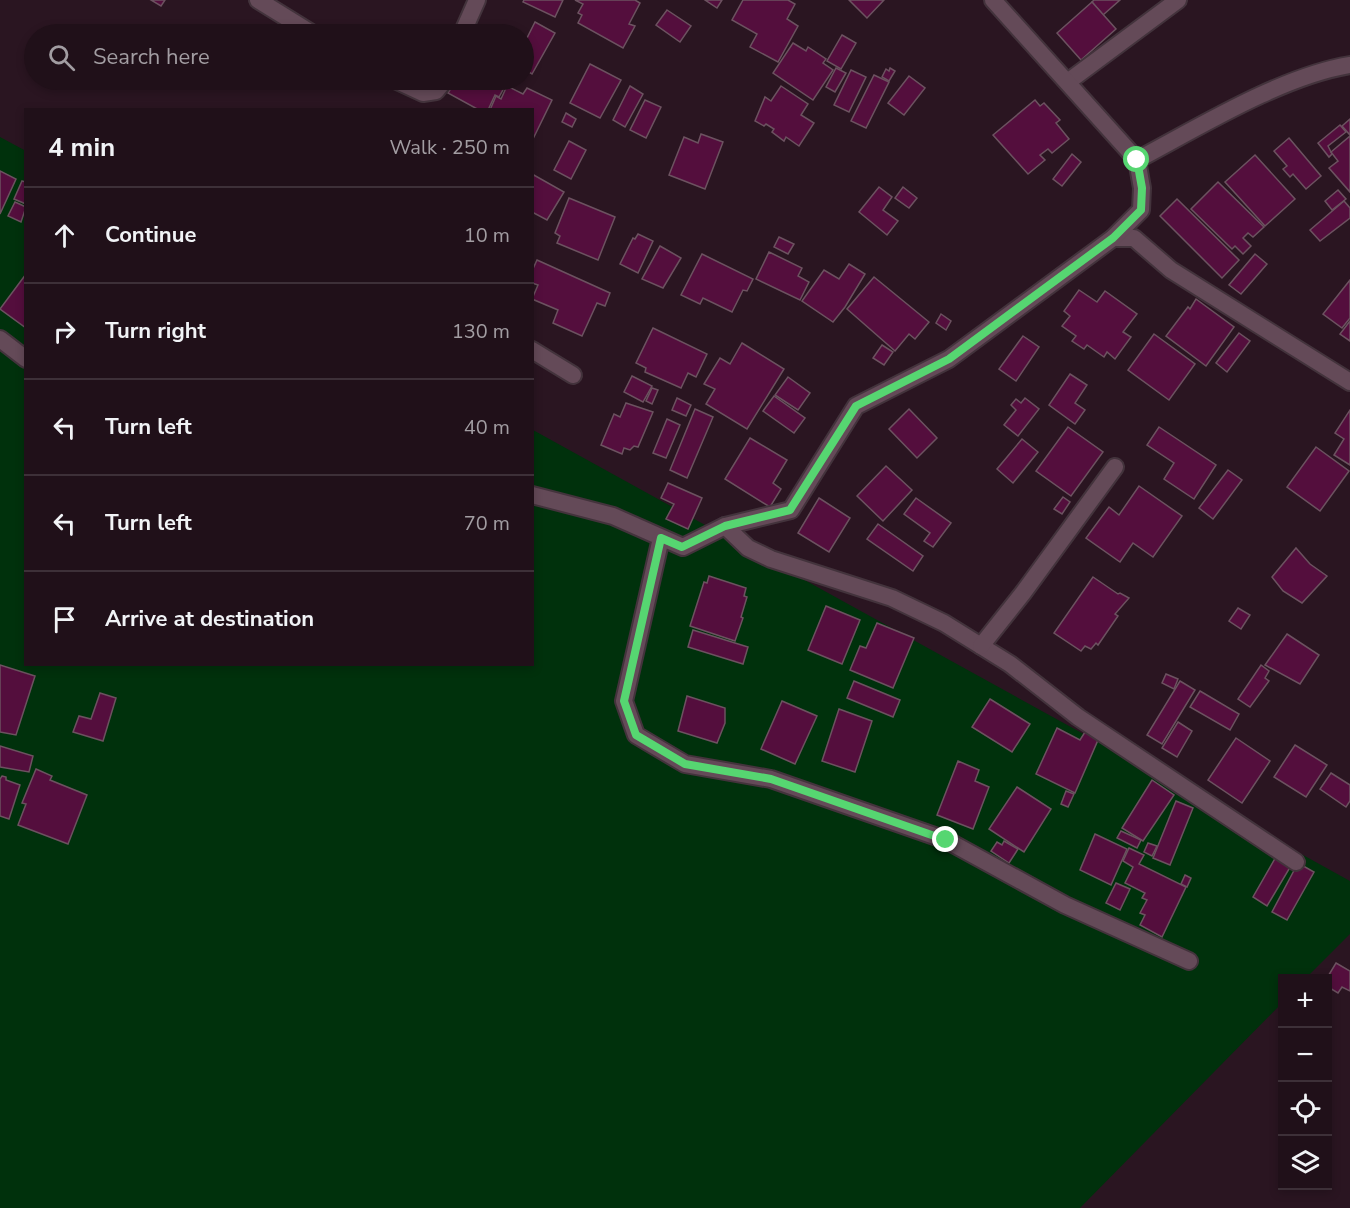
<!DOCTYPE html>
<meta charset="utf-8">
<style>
:root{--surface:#201019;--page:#2d1e26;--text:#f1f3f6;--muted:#a29da2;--line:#3d3038}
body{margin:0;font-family:"Nunito Sans",sans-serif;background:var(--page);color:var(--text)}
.controls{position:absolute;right:18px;bottom:18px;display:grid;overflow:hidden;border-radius:0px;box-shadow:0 3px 9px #0003}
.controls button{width:54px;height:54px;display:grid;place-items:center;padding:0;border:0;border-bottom:2px solid var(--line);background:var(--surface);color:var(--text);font:30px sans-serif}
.stop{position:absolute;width:18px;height:18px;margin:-14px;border:4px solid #56d671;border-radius:50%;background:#fff}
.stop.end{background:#56d671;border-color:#fff;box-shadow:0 2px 6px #0008}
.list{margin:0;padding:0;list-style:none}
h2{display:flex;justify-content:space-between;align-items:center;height:78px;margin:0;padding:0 24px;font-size:26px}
h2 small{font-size:20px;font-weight:400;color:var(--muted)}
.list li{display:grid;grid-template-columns:39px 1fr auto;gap:18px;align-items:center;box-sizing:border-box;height:96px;padding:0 24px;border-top:2px solid var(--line)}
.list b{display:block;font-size:22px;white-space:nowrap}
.list em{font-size:20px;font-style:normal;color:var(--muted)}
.icon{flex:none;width:33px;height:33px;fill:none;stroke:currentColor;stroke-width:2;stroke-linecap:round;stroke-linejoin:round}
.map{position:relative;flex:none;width:1350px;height:1208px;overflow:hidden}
.search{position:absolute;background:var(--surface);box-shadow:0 3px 9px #0003;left:24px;top:24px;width:510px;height:66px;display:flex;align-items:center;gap:15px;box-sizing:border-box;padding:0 21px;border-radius:33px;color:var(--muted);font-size:22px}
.panel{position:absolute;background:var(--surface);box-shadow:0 3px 9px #0003;left:24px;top:108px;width:510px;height:558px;border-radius:0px}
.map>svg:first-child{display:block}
.green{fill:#00310c}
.building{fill:#540e3d;stroke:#6c5260;stroke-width:1.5}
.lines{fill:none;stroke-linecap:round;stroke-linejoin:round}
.minor-casing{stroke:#43333c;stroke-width:20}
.minor{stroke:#644a58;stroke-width:16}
.route{stroke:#56d671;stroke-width:8}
</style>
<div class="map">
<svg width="1350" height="1208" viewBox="0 0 1350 1208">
<rect width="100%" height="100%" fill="#2a1521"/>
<polygon class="green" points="0,137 26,151 26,664 532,664 533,430 1350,881 1350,934 1306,978 1282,978 1282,1003 1080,1208 0,1208"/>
<g class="building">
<polygon points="151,0 165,0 161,6"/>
<polygon points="524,0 563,0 555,17 523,2"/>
<polygon points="575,0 635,0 640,3 629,24 635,26 623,48 578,23 582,15 578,13 583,4"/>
<polygon points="705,0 722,0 717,8"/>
<polygon points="743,0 788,0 795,4 787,19 798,26 778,62 750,47 757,34 732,20"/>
<polygon points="849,0 884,0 867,18"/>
<polygon points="1094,0 1120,0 1103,15 1092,2"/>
<polygon points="1092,2 1116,29 1081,60 1057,33"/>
<polygon points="667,10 691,26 680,42 656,25"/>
<polygon points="535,22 555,33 532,74 524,69 524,44"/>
<polygon points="842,35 856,43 841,69 827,61"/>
<polygon points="793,43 806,51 808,47 826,59 823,63 833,70 813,100 773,73"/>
<polygon points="590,64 621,80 600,118 570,103"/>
<polygon points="836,68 846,73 835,92 826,87"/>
<polygon points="890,68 895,71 889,81 882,77 886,69 889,71"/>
<polygon points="851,70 866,77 849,112 834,105"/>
<polygon points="874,75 889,82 866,128 851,121"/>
<polygon points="909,76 925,88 904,115 888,103"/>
<polygon points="456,80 492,80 505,86 499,97 495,95 488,110 479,110 448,93"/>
<polygon points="507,86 523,94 527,88 552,100 532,141 532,110 490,110 496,96 501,99"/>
<polygon points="630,86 643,94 625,127 613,120"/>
<polygon points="781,86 808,104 801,115 814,123 799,146 786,137 784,141 772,132 774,129 766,124 764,126 755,121 765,97 771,101"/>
<polygon points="645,100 661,107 646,138 630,130"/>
<polygon points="1035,100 1040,106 1044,103 1060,120 1056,123 1069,139 1052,153 1048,149 1040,155 1045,160 1028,174 993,135"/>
<polygon points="566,113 576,119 572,127 562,122"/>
<polygon points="1350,119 1350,135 1342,126"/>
<polygon points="1340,125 1346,132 1328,146 1332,154 1329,157 1318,143"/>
<polygon points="701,134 723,142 705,189 669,175 684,137 698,143"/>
<polygon points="1350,136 1350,192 1329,168 1338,161 1331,152"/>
<polygon points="1289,138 1321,176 1306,189 1293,174 1290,177 1283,169 1287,166 1274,151"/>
<polygon points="569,141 586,150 571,179 554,170"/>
<polygon points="1072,154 1081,162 1062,186 1053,179"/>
<polygon points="1255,155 1295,199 1265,226 1225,182"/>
<polygon points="0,171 16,179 0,214"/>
<polygon points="532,174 564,192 547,220 532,212"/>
<polygon points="22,181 26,182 26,204 14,199"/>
<polygon points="1218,182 1264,227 1253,237 1248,233 1243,238 1251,246 1243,254 1235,246 1232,249 1191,209"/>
<polygon points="879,187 892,197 883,210 898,221 887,235 859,212"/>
<polygon points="903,187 917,198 909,208 895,198"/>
<polygon points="1338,190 1346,199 1332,210 1325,201"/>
<polygon points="569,198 615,217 598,260 557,243 560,236 555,233"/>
<polygon points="1177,199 1239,260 1222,278 1160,216"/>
<polygon points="1344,201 1350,208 1350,218 1320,241 1310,230"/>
<polygon points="15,202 26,207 21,222 8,216"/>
<polygon points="638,234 653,241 638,273 620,264 633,238 635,239"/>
<polygon points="779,237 794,244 788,254 774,247"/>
<polygon points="660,246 681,258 663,288 642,279"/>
<polygon points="769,252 802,268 798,276 809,282 800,300 756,279"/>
<polygon points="702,254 753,279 747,291 743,290 732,312 703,298 700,304 681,295"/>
<polygon points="1255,254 1267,264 1241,294 1229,285"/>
<polygon points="537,260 610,293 605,306 597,303 582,336 553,323 558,310 532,299 538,285 532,283 532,271"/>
<polygon points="849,264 865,274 845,307 833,322 802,301 824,270 839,279"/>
<polygon points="26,274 26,328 0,309"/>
<polygon points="874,277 929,322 915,339 909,334 895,351 847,309"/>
<polygon points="1350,280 1350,318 1342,328 1323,314"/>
<polygon points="1079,290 1097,302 1105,291 1137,314 1123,332 1131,337 1115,359 1107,352 1104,357 1087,345 1084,349 1072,341 1076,336 1062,326 1070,316 1064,311"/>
<polygon points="1196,299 1234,327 1206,366 1166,336 1188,307 1190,309"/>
<polygon points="941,314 951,321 946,330 936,323"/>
<polygon points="1350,321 1350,341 1340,334"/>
<polygon points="653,328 707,354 696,377 688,373 681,388 645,372 646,368 636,363"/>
<polygon points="1239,333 1250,341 1227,372 1216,363"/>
<polygon points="1154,334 1195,364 1169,400 1128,370"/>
<polygon points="1023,336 1039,347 1016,381 999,369"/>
<polygon points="742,343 784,369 747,429 706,404 715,389 704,384 720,358 730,364"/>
<polygon points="882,345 893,352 884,365 873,358"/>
<polygon points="1070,374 1087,385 1075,403 1085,410 1075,424 1049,405"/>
<polygon points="632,376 652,386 643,402 624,392"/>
<polygon points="788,377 810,393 798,410 775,395"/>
<polygon points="652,388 658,390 652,404 646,401"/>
<polygon points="774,396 805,418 794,433 763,411"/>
<polygon points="677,398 691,405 686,416 672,410"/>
<polygon points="1025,398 1039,409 1018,436 1004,425 1016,410 1011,405 1016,399 1021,403"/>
<polygon points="626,403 653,412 638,447 634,446 630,450 624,448 622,454 601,445 614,414 620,417"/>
<polygon points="695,409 713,417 687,478 670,470"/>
<polygon points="909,409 937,438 917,458 889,429"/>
<polygon points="1350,410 1350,465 1334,455 1344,439 1335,433"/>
<polygon points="667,419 680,425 666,458 653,453"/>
<polygon points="1068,427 1103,452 1071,496 1036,471"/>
<polygon points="1159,427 1216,465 1194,499 1164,479 1174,463 1147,445"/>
<polygon points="750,438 787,460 773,483 781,489 770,507 725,479"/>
<polygon points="1022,439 1038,452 1013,483 997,469"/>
<polygon points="1316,447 1349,471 1320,511 1287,487"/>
<polygon points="886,466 912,490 883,521 857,496"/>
<polygon points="1228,470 1242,480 1213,519 1199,508"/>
<polygon points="668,483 702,498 688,529 666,519 674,504 661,498"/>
<polygon points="1139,486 1182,516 1153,557 1133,543 1120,562 1086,538 1109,507 1119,515"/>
<polygon points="1063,497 1070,502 1062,514 1054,509"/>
<polygon points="819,498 850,518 829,552 798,533"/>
<polygon points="916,498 951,523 933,547 924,541 930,533 904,514"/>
<polygon points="878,524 923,556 913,571 867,539"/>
<polygon points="1296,548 1310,564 1327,576 1302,603 1283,591 1272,577"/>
<polygon points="709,576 746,588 744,596 747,597 741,617 743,618 735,641 690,626 704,582 707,583"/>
<polygon points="1093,577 1118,594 1120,593 1129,598 1115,614 1118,616 1098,645 1096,643 1091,649 1085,646 1081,651 1054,633"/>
<polygon points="826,606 860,620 842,664 808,650"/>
<polygon points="1238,608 1250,615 1241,629 1229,621"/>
<polygon points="877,623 914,638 893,688 850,670 860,646 866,648"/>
<polygon points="693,630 748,647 743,664 688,647"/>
<polygon points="1287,634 1319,655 1300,684 1265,665"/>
<polygon points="0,665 35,676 16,735 0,732"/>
<polygon points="1261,665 1269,671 1265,678 1269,681 1250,707 1238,699"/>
<polygon points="1166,674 1178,679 1174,689 1162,683"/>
<polygon points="854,681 900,700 893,717 847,698"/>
<polygon points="1180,681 1195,690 1162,744 1147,735"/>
<polygon points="1200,691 1239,714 1230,730 1190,707"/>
<polygon points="100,693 116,698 103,741 73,732 79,716 91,719"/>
<polygon points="687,696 725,708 725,723 717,743 678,731"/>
<polygon points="990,699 1030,724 1012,752 972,727"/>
<polygon points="782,701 817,716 795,764 761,749"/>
<polygon points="839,709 872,721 855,772 822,761"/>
<polygon points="1178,722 1192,731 1177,757 1162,748"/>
<polygon points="1057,728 1080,740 1085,732 1098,740 1075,793 1036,774"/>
<polygon points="1236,738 1270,761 1242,803 1208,780"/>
<polygon points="1295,745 1327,765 1306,797 1274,777"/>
<polygon points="0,746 33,756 29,772 0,767"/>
<polygon points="958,761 979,770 975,781 989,787 973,829 937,815"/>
<polygon points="36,769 52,776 50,780 87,795 68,844 18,825 26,804 22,803"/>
<polygon points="1331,773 1350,785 1350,801 1346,807 1320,789"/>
<polygon points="2,776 6,777 6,780 20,785 9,819 0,816 0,779"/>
<polygon points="1152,780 1174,795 1143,841 1122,828"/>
<polygon points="1017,787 1051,809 1024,852 989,829"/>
<polygon points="1066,791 1074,794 1068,807 1061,804"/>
<polygon points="1176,801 1193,808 1170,865 1153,858"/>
<polygon points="1121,831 1141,840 1137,848 1117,838"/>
<polygon points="1095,834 1127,849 1111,885 1080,870"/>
<polygon points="1004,841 1018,849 1009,863 991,851 997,842 1002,845"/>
<polygon points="1148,843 1157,846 1152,856 1144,852"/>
<polygon points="1129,848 1144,855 1139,864 1186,887 1162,937 1140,925 1145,915 1140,913 1147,900 1142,898 1145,893 1125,883 1133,867 1123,861"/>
<polygon points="1277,855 1292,864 1267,906 1253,897"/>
<polygon points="1298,863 1314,872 1287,920 1272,912"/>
<polygon points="1185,875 1191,878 1187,887 1181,884"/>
<polygon points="1116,883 1130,889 1120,910 1106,903"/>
<polygon points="1336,963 1350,971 1350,991 1342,987 1338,993 1328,987 1327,978"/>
</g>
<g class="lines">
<defs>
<g id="minor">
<polyline points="258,0 313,34"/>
<polyline points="462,34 477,0"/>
<polyline points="395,80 423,93 436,91 445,80"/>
<polyline points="1069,81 1178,0"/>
<path d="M 1137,160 C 1199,127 1282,76 1350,65"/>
<polyline points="1113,238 1134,238 1171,270 1350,382"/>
<polyline points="0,339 26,359"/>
<polyline points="532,350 573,375"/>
<polyline points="532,495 613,516 683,547 725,526 791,510 856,406 949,359 1113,238 1141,210 1142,188 1137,160 993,0"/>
<polyline points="725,526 748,548 771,559 892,598 944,623 1010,664 1078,717 1296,862"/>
<polyline points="661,538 624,701 636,735 685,764 771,779 946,840 1065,905 1189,961"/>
<polyline points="981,646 1023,593 1115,467"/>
</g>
</defs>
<use href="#minor" class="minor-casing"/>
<use href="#minor" class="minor"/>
</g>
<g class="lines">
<polyline class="route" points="946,840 771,779 685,764 636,735 624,701 661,538 682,547 725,526 790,510 856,406 949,359 1113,238 1141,210 1142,188 1137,160"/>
</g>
</svg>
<div class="controls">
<button>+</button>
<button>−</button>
<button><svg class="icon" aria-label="locate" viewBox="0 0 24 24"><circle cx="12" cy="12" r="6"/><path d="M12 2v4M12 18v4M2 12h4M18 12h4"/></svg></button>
<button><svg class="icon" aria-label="layers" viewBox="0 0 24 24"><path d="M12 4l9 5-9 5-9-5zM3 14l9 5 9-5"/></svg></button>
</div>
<div class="stop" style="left:1137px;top:160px"></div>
<div class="stop end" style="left:946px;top:840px"></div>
<div class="search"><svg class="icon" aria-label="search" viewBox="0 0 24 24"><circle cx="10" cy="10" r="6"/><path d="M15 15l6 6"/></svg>Search here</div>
<section class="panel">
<h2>4 min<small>Walk · 250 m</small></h2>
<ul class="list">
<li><svg class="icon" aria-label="ahead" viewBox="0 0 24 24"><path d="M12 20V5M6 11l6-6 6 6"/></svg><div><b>Continue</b></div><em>10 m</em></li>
<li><svg class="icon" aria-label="right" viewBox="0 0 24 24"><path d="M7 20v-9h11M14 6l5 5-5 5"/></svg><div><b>Turn right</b></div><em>130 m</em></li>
<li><svg class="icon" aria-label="left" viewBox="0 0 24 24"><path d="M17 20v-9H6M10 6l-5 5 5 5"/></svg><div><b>Turn left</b></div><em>40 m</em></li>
<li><svg class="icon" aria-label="left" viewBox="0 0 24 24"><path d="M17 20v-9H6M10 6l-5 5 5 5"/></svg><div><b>Turn left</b></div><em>70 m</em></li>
<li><svg class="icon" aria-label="arrive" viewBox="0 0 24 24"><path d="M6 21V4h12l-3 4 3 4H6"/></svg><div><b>Arrive at destination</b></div></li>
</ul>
</section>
</div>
